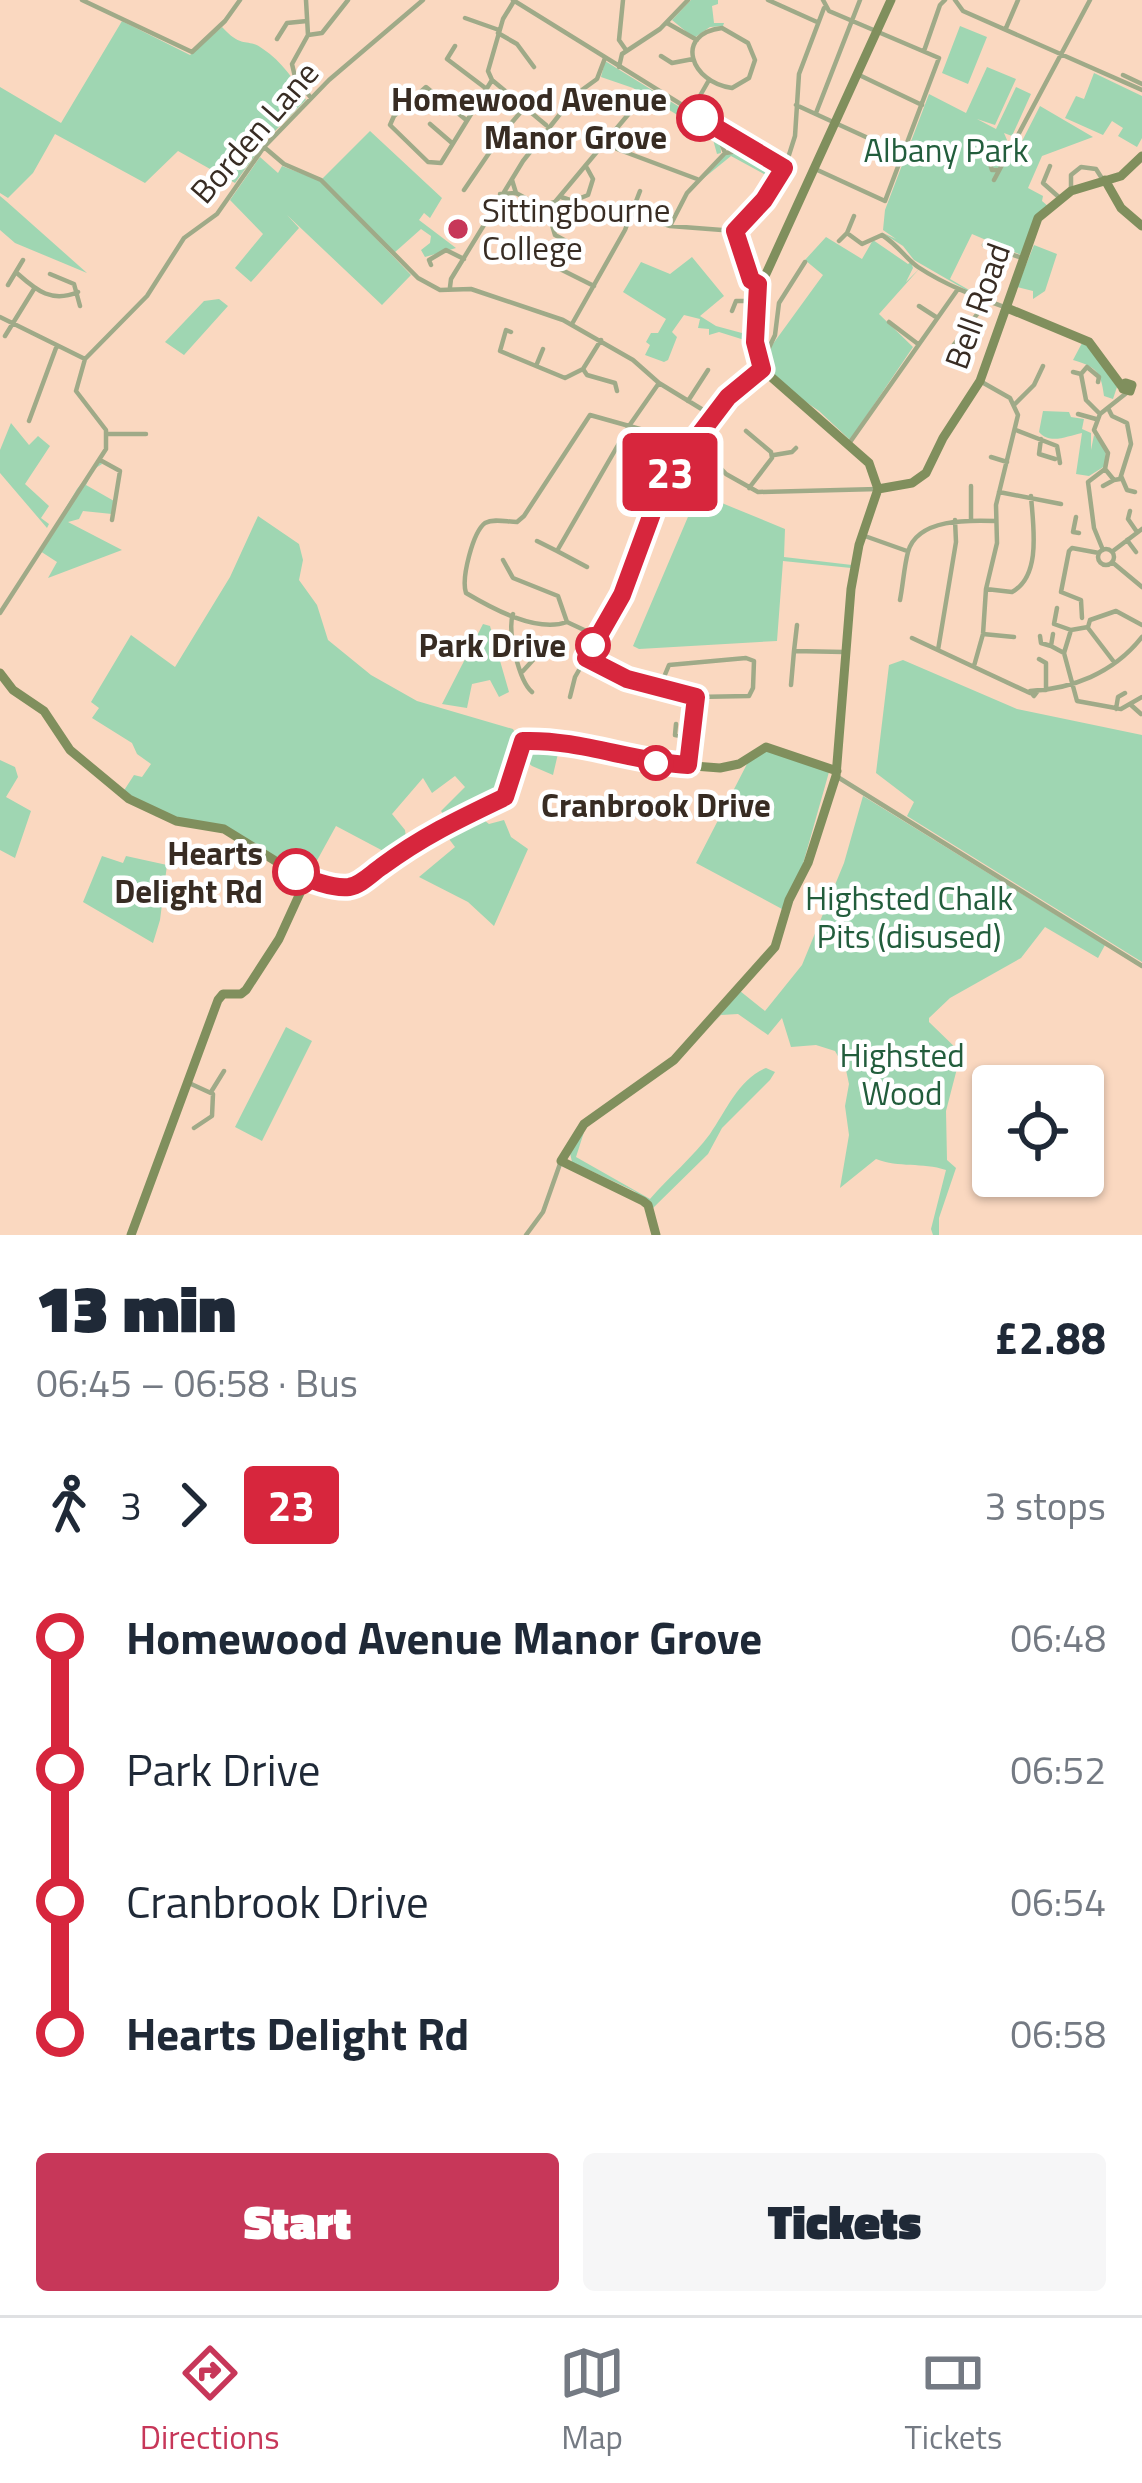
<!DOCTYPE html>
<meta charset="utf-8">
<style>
body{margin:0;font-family:"Titillium Web",sans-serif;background:#f6f6f7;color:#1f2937;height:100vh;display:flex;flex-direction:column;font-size:45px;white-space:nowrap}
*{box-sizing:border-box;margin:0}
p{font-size:39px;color:#747a83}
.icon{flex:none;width:66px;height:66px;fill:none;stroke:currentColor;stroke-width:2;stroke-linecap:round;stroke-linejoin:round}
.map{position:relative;height:1235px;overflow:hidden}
.panel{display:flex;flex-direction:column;background:#fff;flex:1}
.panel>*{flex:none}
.badge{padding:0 24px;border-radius:9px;font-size:42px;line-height:78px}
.tools{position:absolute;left:972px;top:1065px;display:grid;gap:24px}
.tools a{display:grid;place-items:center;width:132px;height:132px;border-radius:12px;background:#fff;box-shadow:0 3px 9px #0004;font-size:60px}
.map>.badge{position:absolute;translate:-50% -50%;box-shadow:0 0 0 6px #fff}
.legs{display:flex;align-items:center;gap:18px;height:132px;padding:0 36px;font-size:39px}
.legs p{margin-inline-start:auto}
.summary{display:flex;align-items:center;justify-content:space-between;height:204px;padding:0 36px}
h1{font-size:66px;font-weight:800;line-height:90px}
.cta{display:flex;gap:24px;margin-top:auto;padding:24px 36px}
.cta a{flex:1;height:138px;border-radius:12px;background:#c73759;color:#fff;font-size:48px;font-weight:800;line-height:138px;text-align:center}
.cta a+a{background:#f6f6f7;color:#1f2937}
ul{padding:0 36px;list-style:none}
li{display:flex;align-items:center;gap:42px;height:132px;font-size:45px}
li i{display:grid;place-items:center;width:18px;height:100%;margin:0 15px;background:currentColor}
li i::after{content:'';width:30px;height:30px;margin:-15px;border:9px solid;border-radius:50%;background:#fff}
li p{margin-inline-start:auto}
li:first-child i{background:linear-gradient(#0000 50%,currentColor 0)}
li:last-child i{background:linear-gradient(currentColor 50%,#0000 0)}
.menu{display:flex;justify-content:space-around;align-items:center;height:168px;border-top:3px solid #e0e1e3;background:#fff;font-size:33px;color:#747a83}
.menu a{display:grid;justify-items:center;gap:6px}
.menu .current{color:#c73759}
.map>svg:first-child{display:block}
.green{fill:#9fd6b2}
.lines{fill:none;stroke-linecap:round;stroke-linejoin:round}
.street{stroke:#9faa88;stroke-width:4.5}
.secondary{stroke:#808f5d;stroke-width:9}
.line-1-casing{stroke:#fff;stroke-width:27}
.line-1{stroke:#d7263d;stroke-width:18}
.stop-1-dot{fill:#fff;stroke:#d7263d;stroke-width:6}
.poi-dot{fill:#c73759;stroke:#fff;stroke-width:4.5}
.labels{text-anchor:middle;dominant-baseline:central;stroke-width:9;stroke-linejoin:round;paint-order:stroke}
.stop-label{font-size:33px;font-weight:bold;fill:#382c23;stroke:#fff;text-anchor:end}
.street-label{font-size:33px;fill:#382c23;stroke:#fff}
.park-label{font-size:33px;fill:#225d3c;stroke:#fff}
.poi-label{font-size:33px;fill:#382c23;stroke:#fff;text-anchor:start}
</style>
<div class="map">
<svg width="1142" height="1235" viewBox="0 0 1142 1235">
<rect width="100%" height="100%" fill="#fad8c0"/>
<path class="green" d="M691,0h27v4l-6,2 2,17h10l-1,3 -13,1 -16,11 -22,-18z
M122,21l68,34 32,-28c21,23 25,10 41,22 18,12 33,32 43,51l-39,39 -32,44 -57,-32 -33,32 -90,-49 -22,39 -25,25 -8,-5v-106l61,36z
M960,26l27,11 -19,47 -26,-11z
M605,61l115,71 1,21 -4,1 -5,-18 -79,-48 -32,-11z
M987,67l29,12 -21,46 -18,-6 19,10 20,-42 15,7 -19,42 -8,-3 6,14 7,4 23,-45 53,31 -51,19 -14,32 15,8 -1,5 7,6 -28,48 -49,-21 -22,45 19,11h-3l-52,-30 -11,-14 -22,-14 15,7 -13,-9 2,-20 44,-116 37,19z
M1094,73l48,23v42l-5,9 -19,-11 5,-8 -11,-7 -9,14 -38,-17 11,-22 8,3z
M370,131l72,67 -12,20 -6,-5 -5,7 37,28 -31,9 -4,-7 9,-7 1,-7 -10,-7 -27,24 -72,-74z
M740,145l38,23 -3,12 -44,-24 -32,26 25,-27z
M260,157l18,16 4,-7 39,15 90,94 -29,30 -95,-90 12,13 -48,54 -16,-14 28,-34 -33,-34z
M0,196l6,5 81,72 -72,-30 -15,-13z
M826,237l36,22 11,-19 35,24 3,-2 2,6 -7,14 14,-14 -41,46 34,33 -63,93 -31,-29 -36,-25 -21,-27 61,-84 -18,-15z
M1034,245l23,9 -12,37 -12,8v-8l-16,-4z
M692,257l32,39 -24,20 16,10 37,10 1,7 -35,-11 -10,3v-6l-11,-1 2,-9 -16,-4 -12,17 5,5 -9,23 -4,2 -19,-7 5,-10 -4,-3 5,-9h7l8,-14 -43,-27 18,-30 29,12z
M219,299l9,7 -44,49 -19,-13 39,-41z
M1082,343l5,2 30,42 -4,12 -9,-3c-3,-25 -8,-29 -31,-36z
M1043,411l26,1 2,5 13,2 -2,10 9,4v17l3,-15 12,14 -1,17 -16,10 -13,-2 6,-41c-15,3 -32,12 -43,-1z
M11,423l18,22 9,-9 12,10 -25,38 24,22 -8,12 8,6 -2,4 -47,-55v-23z
M100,460l2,4 -8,5 -8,16 28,16 -2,13 -29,-3 -4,8 -11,3 54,28 -74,28 9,-16 -17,-11 37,-62z
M696,498l21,3 68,28 -1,28 68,8 -1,3 -68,-7 -6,80 -138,8 -6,-3z
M258,516l41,28 4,16 -4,20 18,25 11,35 43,35 46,26 96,28 5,10 -13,56 -56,27 -8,-11 24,-24 -10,-11 -23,17 -9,-15 -31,36 13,16 1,8 -19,15 -51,-27 -27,49 -92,-51 -43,-6 -51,-26 11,-17 8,2 9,-13 -14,-10 -5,-11 -40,-25 7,-10 -8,-6 40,-67 44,32 55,-90z
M483,624l7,2 19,66 -10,5 -9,-17 -18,4 -5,24 -25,-4z
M903,660l114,49 125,26v227l-235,-146 7,-14 -38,-29 13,-108z
M524,742l36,3 -7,30 -21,-9 -13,-11z
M764,750l65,22 -26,92 -21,45 -86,-46 52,-101z
M0,760l15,7 3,10 -12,20 25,14 -16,47 -15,-8z
M863,796l242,149 -7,13 -53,-31 -24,31 -71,40 -21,20v4l32,31 -15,58 1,49 9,8 -17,50v17h-6l-2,-6 15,-59c-24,-8 -47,-2 -70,-11l-36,29 9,-53 -4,-29 4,-22 -3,-14 -11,-19 -19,-6 -25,2 -9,-29 -14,17 -30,-21 -17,1 -7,8 26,-32 25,20 37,-46 42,-102z
M474,812l15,12 15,-4 7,17 17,12 -34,77 -26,-24 -49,-25 36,-30 -12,-16z
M102,856l21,7 3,-7 41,9 -7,55 -7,23 -70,-41z
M286,1027l26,14 -50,100 -27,-14z
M766,1068l9,4 -5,8 -48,48 -14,26 -55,54 -19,-17 -62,-29 -2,-9 14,-21 -8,25 74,42c19,-22 43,-42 60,-65 16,-23 29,-55 56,-66z"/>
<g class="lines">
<path class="street" d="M82,0l110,52 33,-31 15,-21
M306,0l2,35 -16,29 3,13 16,21
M513,0l271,168
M623,0l-4,40 7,10
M768,0l49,22
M955,0l8,11 179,79
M514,1l-11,18 -15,52 4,9 54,45
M465,18l34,12
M667,23l30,17
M722,28l26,15 7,17 -6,18 -17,10c-41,-5 -59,-54 -10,-60z
M1006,28l12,-28
M498,33l19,11 17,23
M308,35l14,-2 26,-33
M277,39l10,-16 20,-2
M455,46l-8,13 37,28
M924,51l16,-46 5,-5
M661,56l11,7 21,-4
M619,67l3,-13 38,-25 28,-29
M857,74l65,31
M1123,75l19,9
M638,94l-1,10 11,-3
M697,101l12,-21
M796,105l107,49
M684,108l12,-6v14
M816,113l44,-113
M465,119l-39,-32 -32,29 -4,9 38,37 13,1 51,-83
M430,124l22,19
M726,134l-5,9 4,10 7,-1 7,-10
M611,135l26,-31
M264,147l20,17 37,16 97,98 22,12 31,-1 92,31 70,40 26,23 54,33
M988,158l4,12h7
M1050,166l-7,17 18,16
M813,168l72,33 54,-143 -110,-47 -6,-11
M994,180l96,-180
M464,190l38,-56 23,-27
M1071,191v-16l10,-8 15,2 7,11
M516,193l24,13 15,-4 56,-67 6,14 80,30
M500,194l16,-1 -4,-13
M561,197l12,4 15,-6 5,-16 -6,-11
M547,208l8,27 11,6
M631,213l39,13 65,5
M854,216l-7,17 15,11 20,-9c17,11 24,24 36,32 27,18 59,30 89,41
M670,226l17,-33 38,-40
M839,241l8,-8
M984,245l41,14
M514,246l80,40
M431,265l-2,-5 17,-10 18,9
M18,274c19,17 34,29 60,18
M50,274l24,10 6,22
M758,284l-7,-4 -16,-49 42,-49 11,-24 7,-22 4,-62 25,-66
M8,285l15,-25
M450,287l1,-8 72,-118 52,-66 22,-16 8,-21
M919,306l17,11
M732,311l4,-10h19
M0,317l85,42
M889,322l29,22
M572,324l53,-94 15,-39
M511,332l-5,-2 -6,21 65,27 18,-9 18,-29
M5,336l29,-47
M952,347l36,-47
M756,353l11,-1 8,-17 4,-32 26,-41
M85,359l62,-63 37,-58 33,-24 47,-67 65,-67 94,-80
M536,366l7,-17
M583,369l4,6 28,8 2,8
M1073,372l8,2 5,26 14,14
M1081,374l6,-7 12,10 -1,5
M688,401l20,-31
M1015,404l19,-19 9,-19
M1078,414l18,5
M29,421l27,-73
M1016,430l41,16 3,17
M746,431l25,21 1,6 -23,30
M108,434h38
M1041,439l-2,15 16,5
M694,440l32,34 32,18 120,-3
M848,445l110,-156
M774,455l18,-3 4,-4
M991,457l16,5
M100,460l20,11 -8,49
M1105,469l9,11 6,-1 11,-35 -4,-21 -15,-7 -4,-8
M1121,476l6,14 8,2
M1103,486l11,-6
M999,492l62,12
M1130,511l-2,8 9,13
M1076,517l-3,15 6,1
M971,520v-34
M862,535l45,16
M1127,540l9,12
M537,541l20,10 72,-125 30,-43
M1098 557a8 8 0 1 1 16 0a8 8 0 1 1-16 0Z
M1103,550l-9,-22 -6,-46 17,-13 3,-16 -14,-23 6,-16 29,-23
M557,551l30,16
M1113,551l29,-22
M503,560l10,18 45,18 9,26 30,14
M1112,562l30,25
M986,589l26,3c30,-16 21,-67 19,-96
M900,600c3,-15 4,-33 8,-48 9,-34 62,-32 88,-31
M1057,608l-3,16 17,6 17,-3
M0,613l106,-164v-19l-30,-39 9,-32
M513,614c-6,17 6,67 19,78
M1082,618l-1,-18 -20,-8 8,-41 3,-3 27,5
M567,622c-30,11 -74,-13 -101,-29 -5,-15 7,-61 19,-70 9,-5 22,-1 32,-1l7,-6 66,-101 57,16 34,26
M797,625l-3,26 50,1
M1088,627l2,-7 26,-9 26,14
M1088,628l26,34
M1071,630l-7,23 13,48 44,8 21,-12
M983,634l31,3
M1053,634l-2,12 13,7
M1040,636l1,7 10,3
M912,638l118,55
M938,650l18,-108 -1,-22
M517,653l16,7 -10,11
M587,658l53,25 56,14 -8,68
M1039,659l7,4v27
M974,666l9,-32 3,-45 11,-46 -1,-38 22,-90 -8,-17 -30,-17
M791,685l3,-34
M659,689l10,-24 77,-7 8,3 -1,27 -4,8 -53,1
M1037,692l-3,4 -4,-5c41,-2 83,-17 112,-54
M570,697l5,-20 47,-82 42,-114 64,-84 34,-28
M1131,705l10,9
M1116,709l2,-12 7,-4
M676,724l-1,11 17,3
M836,776l306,190
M189,1083l24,11 -1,22 -18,12
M211,1092l13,-21
M526,1235l17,-23 18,-51"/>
<path class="secondary" d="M1105,180l16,28 21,18
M1007,308l82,34 34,46
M1125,383l-2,6 7,2 2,-6 -6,-2
M878,489l-9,-26 -107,-94 -6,-16 -1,-55 136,-298
M878,489l34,-6 14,-10 17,-35 37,-57 58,-163 33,-27 50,-15 21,-20
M0,673l13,17 31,21 26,39 59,49 47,22 48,8 82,51
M306,880l39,7 11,-2 61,-45 50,-28 38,-15 18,-56 57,3 75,19 65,5 19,-4 27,-17 71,24
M131,1235l87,-235 5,-6h18l5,-4 33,-51 27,-59
M656,1235l-8,-30 -5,-4 -82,-40 23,-37 90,-64 101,-113 14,-47 19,-37 28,-87 15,-187 8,-44 19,-56"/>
</g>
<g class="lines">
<g class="line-1-casing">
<path id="line-1" d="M296,872c9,7 38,17 53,15 12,-2 22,-13 32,-20 42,-31 78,-48 124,-70l18,-56c57,-2 109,21 165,24l8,-68 -69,-18 -41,-21 36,-63 42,-114 64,-84 34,-28 -7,-27 3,-58 -7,-4 -16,-49 29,-31 20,-32 -84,-50"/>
</g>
<use href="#line-1" class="line-1"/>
</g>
<g class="stop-1-dot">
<circle cx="700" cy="118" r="21"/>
<circle cx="593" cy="645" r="15"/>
<circle cx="656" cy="763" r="15"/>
<circle cx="296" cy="872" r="21"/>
</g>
<circle class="poi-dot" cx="458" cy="229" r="12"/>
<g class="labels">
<g class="stop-label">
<text x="667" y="99">Homewood Avenue<tspan x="667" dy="38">Manor Grove</tspan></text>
<text x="566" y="645">Park Drive</text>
<text x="656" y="805" text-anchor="middle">Cranbrook Drive</text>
<text x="263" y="853">Hearts<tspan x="263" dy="38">Delight Rd</tspan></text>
</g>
<g class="street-label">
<text transform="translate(254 132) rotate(-49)">Borden Lane</text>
<text transform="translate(977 306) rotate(-70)">Bell Road</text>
</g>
<g class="park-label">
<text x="946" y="150">Albany Park</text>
<text x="909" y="898">Highsted Chalk<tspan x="909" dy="38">Pits (disused)</tspan></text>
<text x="902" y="1055">Highsted<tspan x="902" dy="38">Wood</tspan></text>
</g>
<g class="poi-label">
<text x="482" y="210">Sittingbourne<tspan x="482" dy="38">College</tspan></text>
</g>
</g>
</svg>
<div class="tools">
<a><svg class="icon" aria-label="locate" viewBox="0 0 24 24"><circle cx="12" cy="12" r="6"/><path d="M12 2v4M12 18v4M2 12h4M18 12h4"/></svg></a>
</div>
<b class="badge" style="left:670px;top:472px;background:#d7263d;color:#fff">23</b>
</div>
<section class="panel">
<div class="summary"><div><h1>13 min</h1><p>06:45 – 06:58 · Bus</p></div><b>£2.88</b></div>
<div class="legs"><svg class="icon" aria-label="walk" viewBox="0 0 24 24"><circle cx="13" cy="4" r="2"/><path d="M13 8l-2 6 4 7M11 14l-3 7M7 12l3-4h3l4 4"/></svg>3<svg class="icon" aria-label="forward" viewBox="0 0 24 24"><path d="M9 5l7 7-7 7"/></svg><b class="badge" style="background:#d7263d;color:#fff">23</b><p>3 stops</p></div>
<ul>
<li><i style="color:#d7263d"></i><b>Homewood Avenue Manor Grove</b><p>06:48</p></li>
<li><i style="color:#d7263d"></i><span>Park Drive</span><p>06:52</p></li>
<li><i style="color:#d7263d"></i><span>Cranbrook Drive</span><p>06:54</p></li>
<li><i style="color:#d7263d"></i><b>Hearts Delight Rd</b><p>06:58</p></li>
</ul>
<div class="cta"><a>Start</a><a>Tickets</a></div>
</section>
<nav class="menu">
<a class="current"><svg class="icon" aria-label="directions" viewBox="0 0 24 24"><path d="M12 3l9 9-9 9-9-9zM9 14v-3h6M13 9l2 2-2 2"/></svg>Directions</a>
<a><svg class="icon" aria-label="map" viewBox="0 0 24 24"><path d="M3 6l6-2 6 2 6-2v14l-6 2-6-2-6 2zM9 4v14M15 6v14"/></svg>Map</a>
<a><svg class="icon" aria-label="tickets" viewBox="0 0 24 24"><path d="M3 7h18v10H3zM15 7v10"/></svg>Tickets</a>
</nav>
